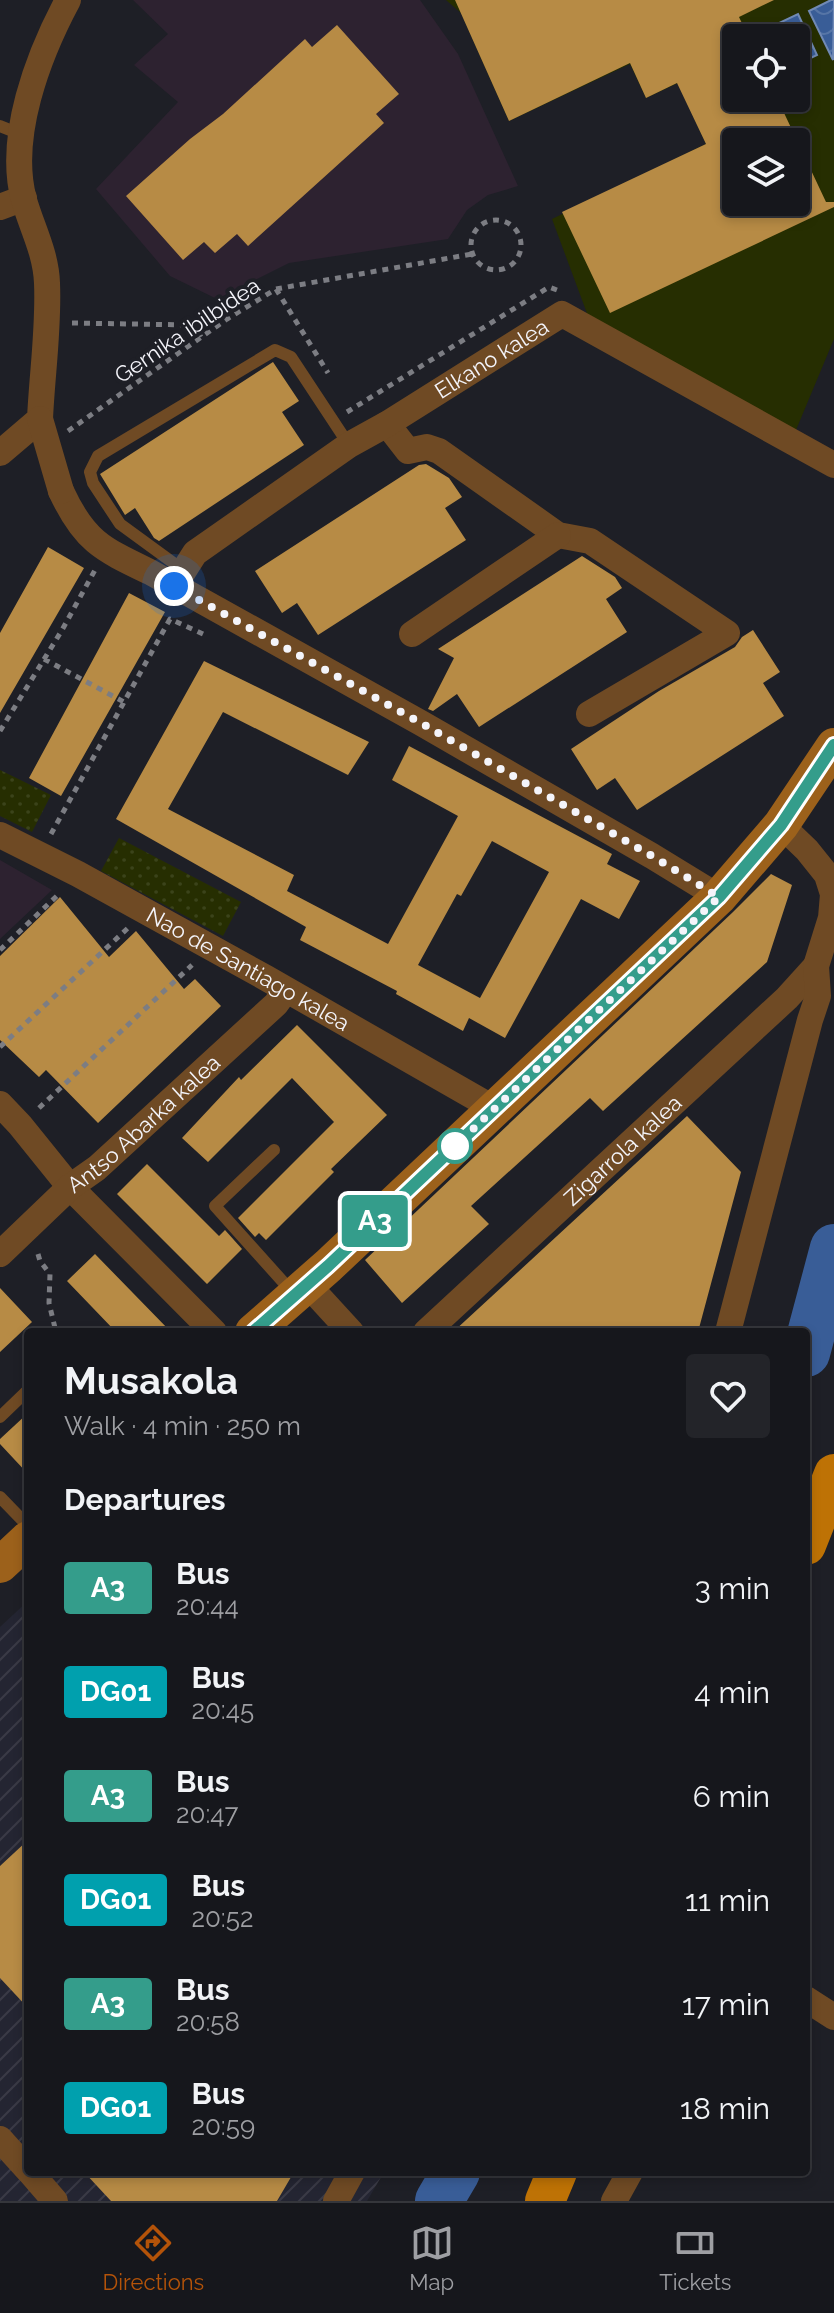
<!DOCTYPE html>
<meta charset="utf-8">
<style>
body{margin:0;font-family:Raleway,sans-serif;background:#232429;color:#f1f3f6;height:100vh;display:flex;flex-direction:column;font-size:30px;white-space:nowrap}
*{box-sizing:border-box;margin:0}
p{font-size:26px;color:#9e9fa3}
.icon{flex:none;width:44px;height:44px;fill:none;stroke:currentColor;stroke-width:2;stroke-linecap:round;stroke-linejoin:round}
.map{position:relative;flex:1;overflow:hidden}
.drawer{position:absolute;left:24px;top:1328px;width:786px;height:848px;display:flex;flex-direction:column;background:#16171c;border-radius:8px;box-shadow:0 4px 12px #0003,0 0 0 2px #35363b}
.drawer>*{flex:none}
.badge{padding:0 16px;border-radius:6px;font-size:28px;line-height:52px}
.buttons{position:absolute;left:722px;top:24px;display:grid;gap:16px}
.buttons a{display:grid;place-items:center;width:88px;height:88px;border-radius:8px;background:#16171c;box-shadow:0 4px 12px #0003,0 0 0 2px #35363b;font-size:40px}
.you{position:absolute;width:40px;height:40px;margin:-20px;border:6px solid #fff;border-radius:50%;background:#1a73e8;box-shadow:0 0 0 12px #1a73e833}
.map>.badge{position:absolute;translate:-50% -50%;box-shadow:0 0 0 4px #fff}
h2{padding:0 40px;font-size:30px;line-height:72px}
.round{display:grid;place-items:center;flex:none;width:84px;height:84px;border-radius:8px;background:#232429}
.summary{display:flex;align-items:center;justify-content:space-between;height:136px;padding:0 40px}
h1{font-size:38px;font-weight:700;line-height:60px}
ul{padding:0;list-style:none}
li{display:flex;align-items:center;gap:24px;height:104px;padding:0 40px}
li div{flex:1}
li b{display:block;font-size:30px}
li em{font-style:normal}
li .badge{min-width:88px;font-weight:700;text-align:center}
.dock{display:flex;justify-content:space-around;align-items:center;height:112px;border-top:2px solid #35363b;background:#16171c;font-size:22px;color:#9e9fa3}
.dock a{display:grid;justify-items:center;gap:4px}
.dock .on{color:#b45309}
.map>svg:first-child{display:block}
.industrial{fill:url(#industrial-furrows)}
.education{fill:#2d2230}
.green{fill:url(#green-dots)}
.pitch{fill:#262e01;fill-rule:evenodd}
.water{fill:url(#water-waves);stroke:#718ab5;stroke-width:2}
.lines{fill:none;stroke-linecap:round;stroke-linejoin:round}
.river{stroke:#395d97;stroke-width:48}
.building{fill:#b78b45;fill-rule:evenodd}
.path{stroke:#7c7d83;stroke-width:5;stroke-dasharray:6 6;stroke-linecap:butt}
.lane{stroke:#6f4a24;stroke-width:12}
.street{stroke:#6f4a24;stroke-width:26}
.secondary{stroke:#9c611b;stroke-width:36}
.primary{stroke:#be7205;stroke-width:40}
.street-bridge{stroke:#6f4a24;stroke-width:26}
.line-casing{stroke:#fff;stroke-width:18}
.line{stroke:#349d8b;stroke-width:12}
.walk{stroke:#f4f4fa;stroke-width:8;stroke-dasharray:0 14.4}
.stop-dot{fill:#fff;stroke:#349d8b;stroke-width:4}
.labels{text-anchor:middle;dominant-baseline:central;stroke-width:8;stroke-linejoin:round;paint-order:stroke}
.street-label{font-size:22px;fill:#f4f4fa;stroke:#1e1f26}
</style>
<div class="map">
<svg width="834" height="2201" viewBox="0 0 834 2201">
<defs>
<pattern id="industrial-furrows" width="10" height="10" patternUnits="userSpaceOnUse" patternTransform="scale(2)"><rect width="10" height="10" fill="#242532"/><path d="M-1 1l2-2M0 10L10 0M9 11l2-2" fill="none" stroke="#3a3a46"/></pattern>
<pattern id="green-dots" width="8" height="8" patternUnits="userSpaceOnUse" patternTransform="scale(2)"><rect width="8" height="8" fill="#262e01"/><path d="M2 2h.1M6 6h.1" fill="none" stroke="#3b431a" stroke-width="1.8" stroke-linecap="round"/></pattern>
<pattern id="water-waves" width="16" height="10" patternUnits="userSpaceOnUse" patternTransform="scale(2)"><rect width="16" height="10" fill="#395d97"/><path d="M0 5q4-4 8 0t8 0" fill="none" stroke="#5675a6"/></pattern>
</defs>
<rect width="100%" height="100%" fill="#1e1f26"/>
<path class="industrial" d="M28,1601v571h356l-17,29h-367v-574z"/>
<path class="education" d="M133,0h287l38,54 60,132 -30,9 -21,15 -19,29 -159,24 -72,36 -47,-23 -74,-87 82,-87 -44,-37 34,-31z
M0,860l52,30 -52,49z"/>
<path class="green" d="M0,770l51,25 -19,37 -32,-16z
M119,838l122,64 -18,34 -122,-65z"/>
<path class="pitch" d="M446,0h388v339l-38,91 -208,-114 -36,-97 154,-75 -28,-61 -32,15 -16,-34 -121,57 -48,-108zM736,38h60v60h-60zM736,142h60v60h-60z"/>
<path class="water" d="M831,0h3l-1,60 -24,-49z
M798,14l19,41 -21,10v-27h-38l-2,-4z"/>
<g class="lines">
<path class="river" d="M806,1353l28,-105
M439,2201l17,-29"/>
</g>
<path class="building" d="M455,0h319l-35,17 10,21h-13v60h41l49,104h8v5l-224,106 -48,-101 144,-68 -29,-61 -31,15 -16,-35 -121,58zM736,142h60v60h-60z
M337,25l62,69 -23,20 8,9 -136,123 -11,-12 -22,19 -11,-11 -21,18 -57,-64 64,-57 33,-25 82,-75 7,8z
M273,362l26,39 -17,11 22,33 -145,96 -5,-3 -19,-30 -10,7 -25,-41z
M426,464l23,14 13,19 -17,11 21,32 -148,95 -21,-32 -15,10 -27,-42 164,-106z
M48,547l36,21 -84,145v-80z
M582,556l33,21 7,11 -16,11 21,33 -148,95 -22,-33 -24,17 -5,-2 26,-51 -16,-9z
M129,593l36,19 -104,184 -32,-18z
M753,630l27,42 -17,11 21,33 -147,94 -22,-32 -18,12 -26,-41 88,-58 76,-44 7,-10z
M204,661l165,81 -21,33 -125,-63 -55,97 126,66 -7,16 101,53 70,-128 -66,-36 17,-34 203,108 -5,10 33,17 -21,38 -38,-20 -76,139 -36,-20 -6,13 -67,-37 1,-3 -97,-51 6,-13 -190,-108zM492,841l57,31 -69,126 -62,-33 39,-71 4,2z
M771,874l21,11 -25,77 -164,149 -13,-13 -119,108 18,18 -87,79 -37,-43 368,-348z
M60,897l49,60 27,-26 48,58 11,-10 26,27 -123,117 -52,-53 -7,7 -39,-37v-84z
M297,1025l90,90 -56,54 3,3 -68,68 -7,-7 -4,4 -17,-19 96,-96 -42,-44 -84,84 -26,-24 57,-61 2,3z
M687,1116l54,56 -43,160h-245z
M147,1164l72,72 6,-6 17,19 -35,35 -90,-90z
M95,1254l76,78h-55l-24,-25 -25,-26z
M0,1288l32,34 -32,30z
M28,1413v61l-28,-30v-5z
M28,1840v168l-28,-30v-112z
M84,2172h210l-17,29h-166z"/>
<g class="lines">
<path class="path" d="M471 245a25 25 0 1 1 50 0a25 25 0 1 1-50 0Z
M276,289l52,84
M72,323l121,2 8,12
M347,412l202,-125 8,3
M68,431l159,-112 49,-30 196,-35
M44,659l80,43
M0,731l62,-101 33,-60
M51,834l119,-215 33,15
M0,950l60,-57
M0,1047l128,-119
M39,1108l153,-143
M38,1254l2,7 10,13 -1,29 7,29"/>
<path class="lane" d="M0,126l20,8
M183,570l-63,-46 -27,-41 -3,-11 8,-16 177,-106 16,7 58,88
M274,1150l-59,56 78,87
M0,1417l28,-27
M0,1497l28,29"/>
<g class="street">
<path d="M0,207l24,-9"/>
<path d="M387,424l21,27 19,-4 12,4 119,84 32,6 137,92 -138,81"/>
<path d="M0,453l40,-34c2,-45 9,-91 7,-136 -1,-30 -15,-55 -23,-83 -17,-63 14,-144 44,-200"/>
<path d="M61,491c23,50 41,58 89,81l271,151 231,133 67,41"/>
<path id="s1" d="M174,586l21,-33 154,-108 38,-21 175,-110 272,151"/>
<path d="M412,634l146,-99"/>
<path id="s2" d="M0,835l78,39 188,104 229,131"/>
<path d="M0,1104l20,21 50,62 144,145"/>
<path id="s3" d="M0,1254l70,-67 27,-19 179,-164 10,-14"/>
<path d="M307,1284l44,48"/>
<path id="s4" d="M426,1332l361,-334 29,-32"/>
<path d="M728,1332l82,-312 8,-24 -2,-30 15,-48 2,-24 -6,-19 -20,-25 -26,-25"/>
<path d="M806,1999l28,18"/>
<path d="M0,2139l28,31"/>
<path d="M30,2172l25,29"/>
<path d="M336,2201l16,-29"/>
<path d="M614,2201l16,-29"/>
</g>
<path class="secondary" d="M253,1332l75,-66 391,-369 62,-72 53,-79
M0,1565l28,-26"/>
<path class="primary" d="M806,1545l28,-71
M545,2201l12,-29"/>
<path class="street-bridge" d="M40,419l21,72"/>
</g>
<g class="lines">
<g class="line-casing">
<path id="line" d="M253,1332l75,-66 391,-369 62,-72 53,-80"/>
</g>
<use href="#line" class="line"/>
<path class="walk" d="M174,586l247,137 231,133 67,41 -264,249"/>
</g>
<circle class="stop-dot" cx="455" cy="1146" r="16"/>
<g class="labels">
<g class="street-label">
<text transform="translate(187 330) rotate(-34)">Gernika ibilbidea</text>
<text stroke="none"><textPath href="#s1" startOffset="394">Elkano kalea</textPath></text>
<text stroke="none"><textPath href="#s2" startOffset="282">Nao de Santiago kalea</textPath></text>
<text stroke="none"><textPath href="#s3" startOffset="194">Antso Abarka kalea</textPath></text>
<text stroke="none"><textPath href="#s4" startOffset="268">Zigarrola kalea</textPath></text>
</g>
</g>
</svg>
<div class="buttons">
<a><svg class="icon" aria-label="locate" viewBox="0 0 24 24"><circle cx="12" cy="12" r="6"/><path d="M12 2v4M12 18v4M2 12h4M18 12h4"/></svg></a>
<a><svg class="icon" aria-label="layers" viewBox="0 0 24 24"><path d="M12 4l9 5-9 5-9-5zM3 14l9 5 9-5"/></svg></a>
</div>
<div class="you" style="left:174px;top:586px"></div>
<b class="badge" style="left:375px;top:1221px;background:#349d8b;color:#fff">A3</b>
<section class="drawer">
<div class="summary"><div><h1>Musakola</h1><p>Walk · 4 min · 250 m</p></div><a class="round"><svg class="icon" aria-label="heart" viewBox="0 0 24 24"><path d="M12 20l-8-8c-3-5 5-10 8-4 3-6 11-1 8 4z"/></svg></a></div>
<h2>Departures</h2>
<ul>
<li><span class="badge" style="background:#349d8b;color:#fff">A3</span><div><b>Bus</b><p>20:44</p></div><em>3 min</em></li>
<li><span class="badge" style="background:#00a0ae;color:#fff">DG01</span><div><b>Bus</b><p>20:45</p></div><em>4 min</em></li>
<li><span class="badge" style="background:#349d8b;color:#fff">A3</span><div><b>Bus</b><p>20:47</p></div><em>6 min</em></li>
<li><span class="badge" style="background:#00a0ae;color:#fff">DG01</span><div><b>Bus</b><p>20:52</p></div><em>11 min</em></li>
<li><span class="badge" style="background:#349d8b;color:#fff">A3</span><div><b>Bus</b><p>20:58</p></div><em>17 min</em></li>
<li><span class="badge" style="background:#00a0ae;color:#fff">DG01</span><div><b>Bus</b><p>20:59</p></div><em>18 min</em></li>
</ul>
</section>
</div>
<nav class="dock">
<a class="on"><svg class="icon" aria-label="directions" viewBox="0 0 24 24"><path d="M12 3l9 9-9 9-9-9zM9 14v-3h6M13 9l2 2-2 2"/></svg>Directions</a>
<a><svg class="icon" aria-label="map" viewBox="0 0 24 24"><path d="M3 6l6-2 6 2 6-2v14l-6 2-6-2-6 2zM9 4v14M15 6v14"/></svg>Map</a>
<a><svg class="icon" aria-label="tickets" viewBox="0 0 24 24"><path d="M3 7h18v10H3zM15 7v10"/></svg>Tickets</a>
</nav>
